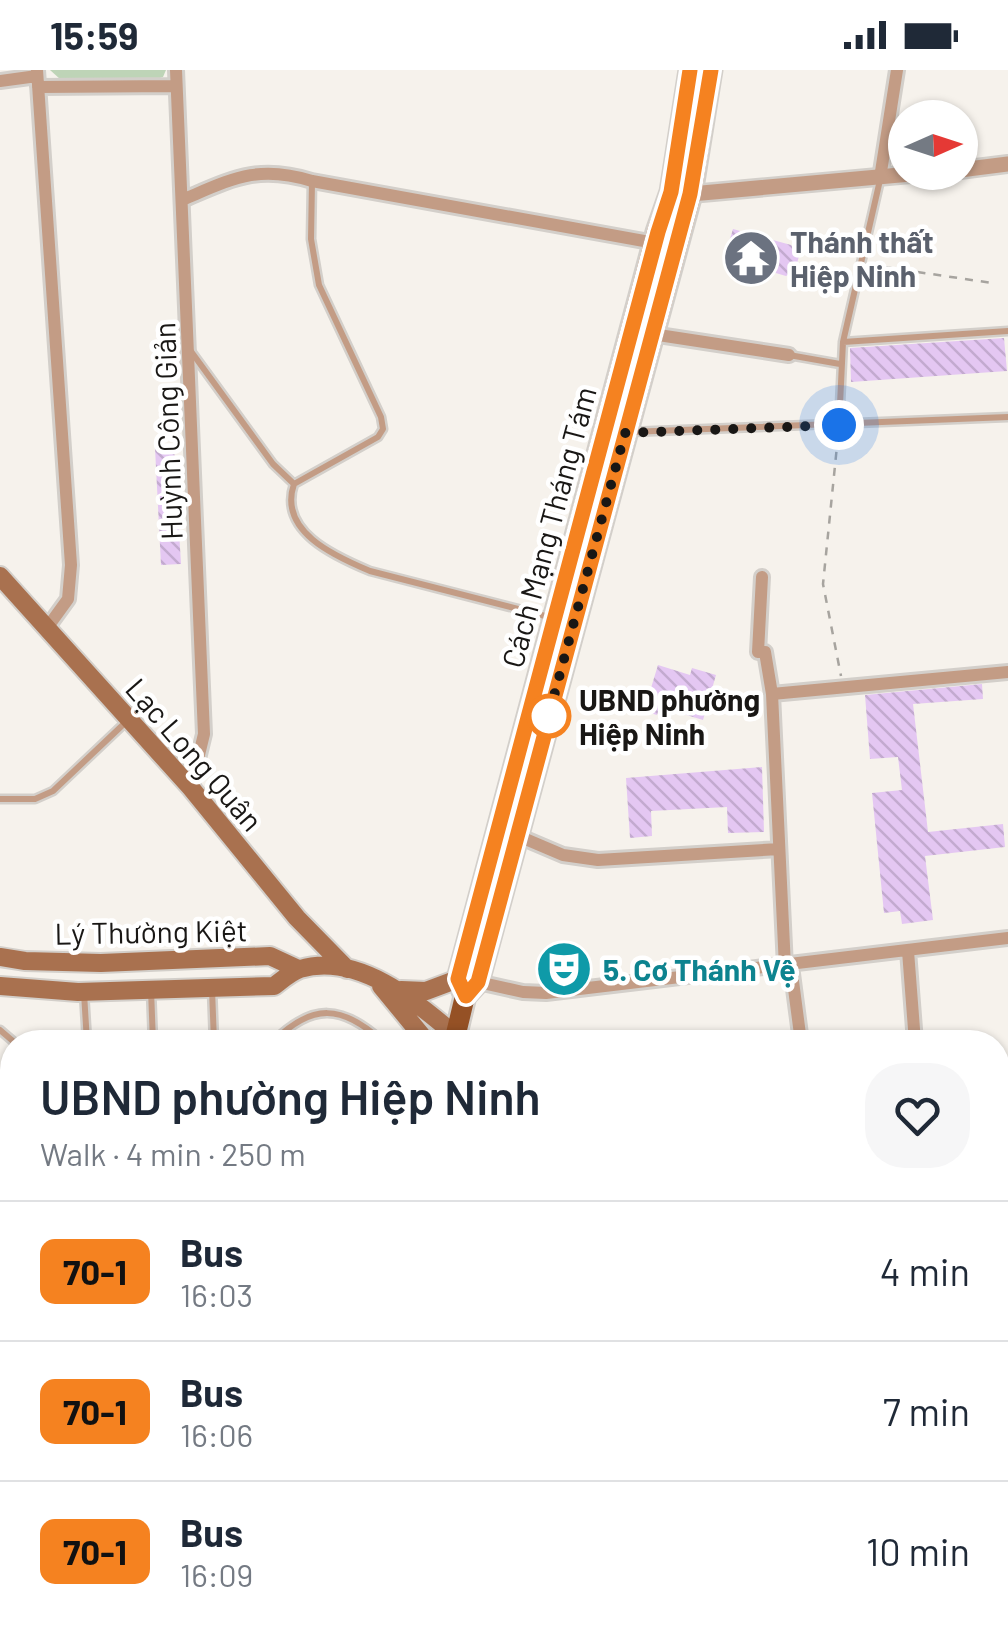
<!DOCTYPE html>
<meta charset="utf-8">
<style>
body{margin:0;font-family:Barlow,sans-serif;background:#f6f6f7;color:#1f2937;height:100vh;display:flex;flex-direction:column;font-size:38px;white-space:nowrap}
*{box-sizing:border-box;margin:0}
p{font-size:32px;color:#747a83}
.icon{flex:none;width:55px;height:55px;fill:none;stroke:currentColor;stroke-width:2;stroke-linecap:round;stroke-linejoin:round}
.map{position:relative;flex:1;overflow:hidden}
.side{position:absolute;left:0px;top:960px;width:1010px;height:612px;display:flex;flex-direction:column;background:#fff;border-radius:40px 40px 0 0;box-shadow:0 2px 8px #0004}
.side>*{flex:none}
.badge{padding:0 20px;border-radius:15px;font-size:35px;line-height:65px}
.needle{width:65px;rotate:87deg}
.fabs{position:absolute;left:888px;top:30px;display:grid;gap:20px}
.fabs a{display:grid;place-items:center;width:90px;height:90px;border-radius:50%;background:#fff;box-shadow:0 2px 8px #0004;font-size:50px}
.you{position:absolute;width:50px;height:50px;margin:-25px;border:8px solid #fff;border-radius:50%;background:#1a73e8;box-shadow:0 0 0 15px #1a73e833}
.map>.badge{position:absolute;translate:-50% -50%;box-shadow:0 0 0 5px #fff}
.round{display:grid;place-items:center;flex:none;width:105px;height:105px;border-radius:40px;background:#f6f6f7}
.summary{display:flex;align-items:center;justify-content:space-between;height:170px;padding:0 40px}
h1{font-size:48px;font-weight:600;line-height:75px}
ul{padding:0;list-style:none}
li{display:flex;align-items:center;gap:30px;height:140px;padding:0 40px;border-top:2px solid #e0e1e3}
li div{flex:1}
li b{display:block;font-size:38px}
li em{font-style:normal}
li .badge{min-width:110px;font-weight:700;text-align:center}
.status{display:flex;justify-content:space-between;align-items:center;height:70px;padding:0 50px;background:#fff;direction:ltr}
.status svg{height:28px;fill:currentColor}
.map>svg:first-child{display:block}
.pitch{fill:#bed4b7}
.building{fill:url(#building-back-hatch)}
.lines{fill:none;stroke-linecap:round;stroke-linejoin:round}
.service-casing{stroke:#d3cfca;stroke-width:11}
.minor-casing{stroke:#d3cfca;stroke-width:18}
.tertiary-casing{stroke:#d3cfca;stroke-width:20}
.secondary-casing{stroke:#d3cfca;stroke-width:22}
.primary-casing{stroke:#d3cfca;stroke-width:25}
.path{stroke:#a7a49f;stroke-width:2.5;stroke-dasharray:8 8;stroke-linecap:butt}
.service{stroke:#c39c85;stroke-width:6}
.minor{stroke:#c39c85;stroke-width:12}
.tertiary{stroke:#c39c85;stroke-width:15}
.secondary{stroke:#a9714f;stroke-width:18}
.primary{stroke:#955125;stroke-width:20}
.line-casing{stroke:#fff;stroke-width:22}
.line{stroke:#f58220;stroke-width:15}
.walk{stroke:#191715;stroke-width:10;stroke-dasharray:0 18}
.stop-dot{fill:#fff;stroke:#f58220;stroke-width:5}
.labels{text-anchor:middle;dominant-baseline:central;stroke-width:9;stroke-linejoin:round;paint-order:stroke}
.worship-label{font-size:30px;font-weight:bold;fill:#5b616d;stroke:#fff;text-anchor:start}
.street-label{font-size:30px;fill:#191715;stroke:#fff}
.stop-label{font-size:30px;font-weight:bold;fill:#191715;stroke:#fff;text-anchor:start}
.culture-label{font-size:30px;font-weight:bold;fill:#0d838f;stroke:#fff;text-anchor:start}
</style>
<div class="status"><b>15:59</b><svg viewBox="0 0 49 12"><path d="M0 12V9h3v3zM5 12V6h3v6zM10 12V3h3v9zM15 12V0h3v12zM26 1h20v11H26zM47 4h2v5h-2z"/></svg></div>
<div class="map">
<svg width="1008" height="1572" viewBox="0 0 1008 1572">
<defs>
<pattern id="building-back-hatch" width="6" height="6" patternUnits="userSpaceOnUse" patternTransform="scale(2.5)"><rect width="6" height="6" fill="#e4c7f2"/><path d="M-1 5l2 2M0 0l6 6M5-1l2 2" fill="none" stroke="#c3aacf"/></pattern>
</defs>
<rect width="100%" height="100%" fill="#f6f2ec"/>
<path class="pitch" d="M50,0h116l-3,7 -10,3 -93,-1z"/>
<path class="building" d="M733,159l58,16 8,11 -4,15 -9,5 -62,-18z
M1004,268l3,33 -156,11 -1,-34z
M174,377l7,117 -20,1 -6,-117z
M658,595l32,10 2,-7 24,7 -13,45 -36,-11 -1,3 -7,-3 -2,6 -13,-4z
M982,614l1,15 -70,5 15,128 75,-8 2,23 -80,9 8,64 -31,4 -2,-13 -16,2 -12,-120 30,-3 -4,-33 -28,2 -5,-64z
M762,697l2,65 -36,1 -1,-26 -76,4 1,25 -22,2 -4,-60z"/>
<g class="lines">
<g class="service-casing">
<path id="service" d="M843,272l165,-11
M190,280l83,114 21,20 84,-47 5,-8 -2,-12 -62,-132 -8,-46 1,-57
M789,285l51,9
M839,355l4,-83 37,-162
M630,362l378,-15
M294,414c-16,47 40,72 76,87l183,47
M0,729h35l18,-8 75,-71
M212,919l2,53
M151,920l2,52
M84,923l3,49
M0,960l14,12
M273,972c39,-39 69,-38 110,0
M0,1216l12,-2
M998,1507l10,-2
M120,1560v12
M242,1560v12
M459,1560l1,12
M996,1560l12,7"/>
</g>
<g class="minor-casing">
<path id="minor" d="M37,0l34,495 -3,34 -21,29
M176,0l28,664 -13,54
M0,11l37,-5
M38,17l138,-1
M880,108l17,-108
M182,130c50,-21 75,-36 130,-19l343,62
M652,264l137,21
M762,507l-4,75h7l7,42 13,273
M772,624l236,-22
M516,765l47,20 35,5 181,-11
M908,881l7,91
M791,896l10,76
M478,912l45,10 23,1 462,-55
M998,1040l10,-2
M998,1061l10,-2
M998,1359l10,-2
M855,1560l1,12"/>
</g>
<g class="tertiary-casing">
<path id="tertiary" d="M960,100l48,-6
M691,124l242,-22"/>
</g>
<g class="secondary-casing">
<path id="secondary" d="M0,506l191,212 106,130 50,51
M0,887l25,4 76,2 169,-7 28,13
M0,916l78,6 196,-6c8,-6 17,-14 26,-17 57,-17 116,32 155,66
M381,916l46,56
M401,920l25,1 32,-12"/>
</g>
<g class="primary-casing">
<path id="primary" d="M465,926l-7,-17 199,-747 14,-40 19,-122
M454,972l11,-46 13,-14 213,-788 20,-124
M493,1560l2,12
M513,1560l2,12"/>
</g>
<path class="path" d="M870,195l122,18
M838,366l-15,148 18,92"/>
<use href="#service" class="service"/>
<use href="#minor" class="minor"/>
<use href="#tertiary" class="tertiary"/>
<use href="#secondary" class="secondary"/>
<use href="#primary" class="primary"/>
</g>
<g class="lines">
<g class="line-casing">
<path id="line" d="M690,0l-19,122 -13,40 -200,747 8,17 12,-14 212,-788 21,-124"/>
</g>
<use href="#line" class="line"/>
<path class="walk" d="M549,646l-2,6 78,-289 214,-8"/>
</g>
<defs>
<g id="temple-disc" transform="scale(2.875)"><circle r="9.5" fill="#6b7280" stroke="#fff"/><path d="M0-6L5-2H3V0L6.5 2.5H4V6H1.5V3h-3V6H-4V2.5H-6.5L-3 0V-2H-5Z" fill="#fff"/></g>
<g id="theatre-disc" transform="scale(2.875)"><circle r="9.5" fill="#0f9aa8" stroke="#fff"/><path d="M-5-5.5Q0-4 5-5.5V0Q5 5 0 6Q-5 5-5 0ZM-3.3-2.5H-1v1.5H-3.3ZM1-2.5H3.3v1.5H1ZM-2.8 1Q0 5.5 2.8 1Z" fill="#fff"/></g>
</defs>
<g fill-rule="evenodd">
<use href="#temple-disc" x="751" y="188"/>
<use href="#theatre-disc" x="564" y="899"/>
</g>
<circle class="stop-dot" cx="549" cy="646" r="20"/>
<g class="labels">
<g class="worship-label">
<text x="790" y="171">Thánh thất<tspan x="790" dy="34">Hiệp Ninh</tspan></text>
</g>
<g class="street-label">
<text transform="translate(167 361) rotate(-92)">Huỳnh Công Giản</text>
<text transform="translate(548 457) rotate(-75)">Cách Mạng Tháng Tám</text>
<text transform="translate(195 684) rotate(49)">Lạc Long Quân</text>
<text transform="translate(151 861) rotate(-1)">Lý Thường Kiệt</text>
</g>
<g class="stop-label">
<text x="579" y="629">UBND phường<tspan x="579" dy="34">Hiệp Ninh</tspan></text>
</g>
<g class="culture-label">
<text x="603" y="899">5. Cơ Thánh Vệ</text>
</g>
</g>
</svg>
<div class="fabs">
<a><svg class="needle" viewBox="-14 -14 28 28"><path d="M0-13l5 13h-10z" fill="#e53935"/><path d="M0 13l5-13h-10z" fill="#747a83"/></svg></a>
</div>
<div class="you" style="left:839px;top:355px"></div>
<section class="side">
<div class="summary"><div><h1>UBND phường Hiệp Ninh</h1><p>Walk · 4 min · 250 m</p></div><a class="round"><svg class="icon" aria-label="heart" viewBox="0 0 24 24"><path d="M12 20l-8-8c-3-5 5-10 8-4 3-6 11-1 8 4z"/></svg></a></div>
<ul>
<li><span class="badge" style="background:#f58220;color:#111">70-1</span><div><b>Bus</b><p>16:03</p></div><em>4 min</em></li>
<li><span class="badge" style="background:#f58220;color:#111">70-1</span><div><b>Bus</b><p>16:06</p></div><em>7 min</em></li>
<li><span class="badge" style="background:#f58220;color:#111">70-1</span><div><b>Bus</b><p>16:09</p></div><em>10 min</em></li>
</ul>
</section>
</div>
